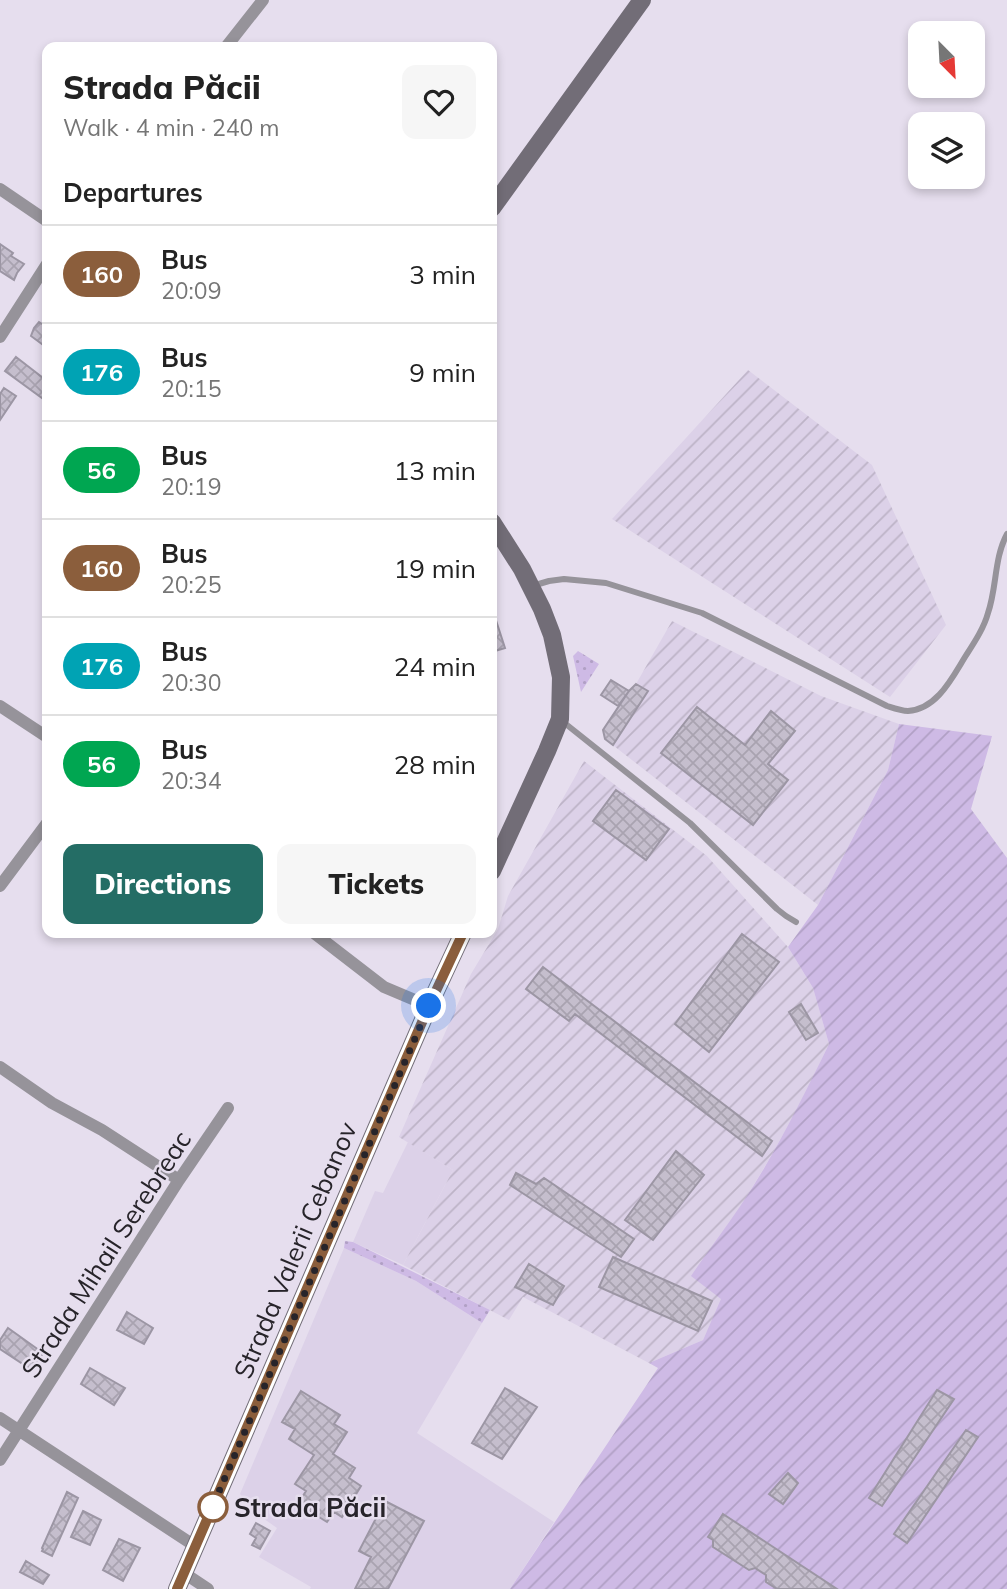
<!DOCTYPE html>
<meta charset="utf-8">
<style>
body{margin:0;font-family:Mulish,sans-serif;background:#f6f6f6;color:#222;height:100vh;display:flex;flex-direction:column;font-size:26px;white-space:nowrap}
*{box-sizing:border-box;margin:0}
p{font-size:23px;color:#767676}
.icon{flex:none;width:38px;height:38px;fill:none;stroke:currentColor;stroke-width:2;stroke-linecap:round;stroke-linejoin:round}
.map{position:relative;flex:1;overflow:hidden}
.side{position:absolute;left:42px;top:42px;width:455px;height:896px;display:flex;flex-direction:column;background:#fff;border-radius:14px;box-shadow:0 4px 10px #0003}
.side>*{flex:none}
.badge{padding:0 14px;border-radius:23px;font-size:24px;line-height:46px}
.needle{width:46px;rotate:156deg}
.tools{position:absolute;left:908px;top:21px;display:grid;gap:14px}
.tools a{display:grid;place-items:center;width:77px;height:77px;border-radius:14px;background:#fff;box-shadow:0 4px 10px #0003;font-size:35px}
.you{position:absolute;width:35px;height:35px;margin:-18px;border:5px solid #fff;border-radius:50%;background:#1a73e8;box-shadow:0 0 0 10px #1a73e833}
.map>.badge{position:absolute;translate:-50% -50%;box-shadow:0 0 0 4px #fff}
h2{padding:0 21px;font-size:26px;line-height:63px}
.round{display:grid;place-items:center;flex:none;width:74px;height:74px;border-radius:14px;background:#f6f6f6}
.overview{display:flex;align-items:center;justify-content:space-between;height:119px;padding:0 21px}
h1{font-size:33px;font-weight:800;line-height:52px}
.button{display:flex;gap:14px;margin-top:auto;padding:14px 21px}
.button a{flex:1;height:80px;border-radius:14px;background:#246d65;color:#fff;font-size:28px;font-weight:800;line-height:80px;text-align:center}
.button a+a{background:#f6f6f6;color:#222}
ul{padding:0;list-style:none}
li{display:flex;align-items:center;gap:21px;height:98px;padding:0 21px;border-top:2px solid #e0e0e0}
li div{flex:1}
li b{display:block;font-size:26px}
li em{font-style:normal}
li .badge{min-width:77px;font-weight:700;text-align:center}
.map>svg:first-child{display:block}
.built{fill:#dcd1e8}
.industrial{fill:url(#industrial-furrows)}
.grass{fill:url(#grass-dots)}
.garden{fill:url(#garden-furrows)}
.building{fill:url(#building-cross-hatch);stroke:#9c96a4;stroke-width:2}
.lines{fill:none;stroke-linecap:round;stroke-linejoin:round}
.lane{stroke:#96939a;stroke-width:6}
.street{stroke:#96939a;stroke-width:12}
.secondary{stroke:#726d77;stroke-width:18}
.line-casing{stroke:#fff;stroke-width:16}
.line{stroke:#8b5e3c;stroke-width:10}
.walk{stroke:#27242a;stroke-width:7;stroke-dasharray:0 12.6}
.stop-dot{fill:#fff;stroke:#8b5e3c;stroke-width:3.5}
.labels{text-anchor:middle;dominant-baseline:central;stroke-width:5;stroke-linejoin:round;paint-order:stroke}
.street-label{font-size:26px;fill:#27242a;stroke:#e6deee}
.stop-label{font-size:26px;font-weight:bold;fill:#27242a;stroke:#e6deee;text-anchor:start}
</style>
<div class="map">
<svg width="1007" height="1589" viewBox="0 0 1007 1589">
<defs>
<pattern id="industrial-furrows" width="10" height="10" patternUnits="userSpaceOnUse" patternTransform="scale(1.75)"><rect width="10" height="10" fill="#dcd1e8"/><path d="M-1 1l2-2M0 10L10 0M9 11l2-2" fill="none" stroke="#bdb3c7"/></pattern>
<pattern id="grass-dots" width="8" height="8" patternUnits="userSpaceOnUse" patternTransform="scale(1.75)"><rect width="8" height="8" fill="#cebae5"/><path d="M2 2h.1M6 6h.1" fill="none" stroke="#b1a0c5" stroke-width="1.8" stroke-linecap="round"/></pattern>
<pattern id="garden-furrows" width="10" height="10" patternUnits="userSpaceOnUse" patternTransform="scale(1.75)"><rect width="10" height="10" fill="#cebae5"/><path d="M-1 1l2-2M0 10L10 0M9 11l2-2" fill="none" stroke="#b1a0c5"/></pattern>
<pattern id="building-cross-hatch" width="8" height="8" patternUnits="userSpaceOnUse" patternTransform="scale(1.75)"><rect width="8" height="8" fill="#c5becd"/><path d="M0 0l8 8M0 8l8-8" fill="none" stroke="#a9a3b0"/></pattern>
</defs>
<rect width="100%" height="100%" fill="#e6deee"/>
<path class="built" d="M408,1142l45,28 -50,95 -50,-23 22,-51 8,2z
M344,1248l72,33 66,42 -65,110 137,89 -44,67h-200l1,-2 -52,-30 18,-29 -20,-14 -17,-20z"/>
<path class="industrial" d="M748,370l124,95 74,160 -56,72 -278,-178z
M672,621l149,75 78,28 -11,46 -70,135 -213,-166 -2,-9 26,-39 7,-7z
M584,761l123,95 81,91 25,41 16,56 -31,64 -27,48 -30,50 -49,70 30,23 -19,41 -54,23 -126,-66 -14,23 -106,-55 50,-95 -54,-33 72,-163 27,-45 10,-33z"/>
<path class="grass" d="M578,651l21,13 -18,28 -8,-36z
M345,1241l8,1 137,68 -8,13 -66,-42 -72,-33z"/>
<path class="garden" d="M899,724l93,12 -21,73 36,49v731h-497l148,-221 -9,-5 54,-23 18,-41 -30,-23c16,-24 34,-47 50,-71 34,-51 61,-106 88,-161l-16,-56 -25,-41 30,-42 70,-135z"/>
<path class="building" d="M0,244l13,9 -2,3 13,8 -7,9 -3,7 -14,-9z
M39,322l8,5 -1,20 -15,-11 3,-8z
M16,357l31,24v10l-5,7 -37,-27z
M4,388l12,8 -16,24v-26z
M492,608l13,40 -13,4z
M611,680l18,11 -11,15 -17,-11z
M636,684l12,7 -35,54 -8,-6 -2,-9 26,-39z
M697,707l48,38 26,-34 24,20 -27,33 20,16 -35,45 -92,-72z
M616,790l53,39 -23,31 -53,-39z
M742,934l37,28 -70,90 -34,-28z
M543,967l229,174 -10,15 -187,-142 -6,7 -43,-32z
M801,1004l17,29 -12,7 -17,-28z
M676,1151l28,24 -51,65 -28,-20z
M516,1173l20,11 8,-6 90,61 -13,18 -111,-72z
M613,1257l99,44 -14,30 -99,-44z
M529,1264l35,22 -11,19 -38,-18z
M127,1312l26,16 -9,16 -27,-14z
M8,1328l35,25 -11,17 -32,-21v-9z
M90,1368l35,20 -11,17 -33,-21z
M505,1388l32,19 -35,52 -30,-16z
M937,1390l17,9 -72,107 -13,-8z
M301,1391l39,24 -6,9 13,8 -14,22 22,14 -6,10 12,8 -19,31 -8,-5 -7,10 -29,-18 8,-13 -11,-7 19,-29 -25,-16 6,-10 -13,-7z
M966,1430l12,7 -71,106 -13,-9z
M788,1473l10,10 -15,21 -14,-10z
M67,1492l11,6 -26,58 -10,-5 1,-2 -1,-1z
M385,1501l39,20 -36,68h-33l16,-32 -12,-6z
M83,1511l18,9 -11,25 -19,-8z
M723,1514l114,75h-60l-11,-7v-7l-11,-7 -6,2 -36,-23v-7l-5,-3z
M256,1523l14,8 -10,18 -8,-4 4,-7 -6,-4z
M119,1539l21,9 -17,33 -20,-11z
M26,1561l23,14 -6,9 -23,-12z"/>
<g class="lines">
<path class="lane" d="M532,586l17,-5 15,-2 42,4 96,30 185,93c6,2 14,5 21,5 29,-2 44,-33 57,-54 9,-14 19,-29 23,-44 9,-26 6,-55 19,-79
M562,721l128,102 87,86 9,7 10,6"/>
<path class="street" d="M226,47l37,-47
M0,189l47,32
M0,337l47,-73
M0,706l47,31
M0,886l47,-63
M314,933l70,54 45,19
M0,1067l52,36 50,27 77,50
M0,1418l195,128
M0,1460l179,-280 49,-72
M184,1573l24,16"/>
<path class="secondary" d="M492,208l150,-208
M492,522l30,47 20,40 10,26 9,42 -1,42 -13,32 -55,120
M177,1589l252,-583 34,-73"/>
</g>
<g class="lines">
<g class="line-casing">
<path id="line" d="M177,1589l252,-583 34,-73"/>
</g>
<use href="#line" class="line"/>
<path class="walk" d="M213,1507l-2,3 218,-504"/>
</g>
<circle class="stop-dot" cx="213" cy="1507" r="14"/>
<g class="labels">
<g class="street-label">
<text transform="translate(295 1250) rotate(-67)">Strada Valerii Cebanov</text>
<text transform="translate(106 1254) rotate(-57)">Strada Mihail Serebreac</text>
</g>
<g class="stop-label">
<text x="234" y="1507">Strada Păcii</text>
</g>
</g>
</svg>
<div class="tools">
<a><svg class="needle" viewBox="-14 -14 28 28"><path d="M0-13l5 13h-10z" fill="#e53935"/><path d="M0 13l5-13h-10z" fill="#767676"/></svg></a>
<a><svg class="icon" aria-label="layers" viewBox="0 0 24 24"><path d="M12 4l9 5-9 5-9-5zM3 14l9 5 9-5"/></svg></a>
</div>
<div class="you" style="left:429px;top:1006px"></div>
<section class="side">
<div class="overview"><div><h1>Strada Păcii</h1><p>Walk · 4 min · 240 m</p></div><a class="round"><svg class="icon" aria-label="heart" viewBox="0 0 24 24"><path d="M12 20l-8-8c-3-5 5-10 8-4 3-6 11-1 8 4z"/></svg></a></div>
<h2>Departures</h2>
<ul>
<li><span class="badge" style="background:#8b5e3c;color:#fff">160</span><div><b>Bus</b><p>20:09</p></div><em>3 min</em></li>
<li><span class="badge" style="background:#00a3b4;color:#fff">176</span><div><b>Bus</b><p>20:15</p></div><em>9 min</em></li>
<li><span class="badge" style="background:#00a651;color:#fff">56</span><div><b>Bus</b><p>20:19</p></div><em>13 min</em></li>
<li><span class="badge" style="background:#8b5e3c;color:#fff">160</span><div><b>Bus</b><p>20:25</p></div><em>19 min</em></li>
<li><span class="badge" style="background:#00a3b4;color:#fff">176</span><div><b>Bus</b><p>20:30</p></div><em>24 min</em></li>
<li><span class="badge" style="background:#00a651;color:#fff">56</span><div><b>Bus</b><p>20:34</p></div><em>28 min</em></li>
</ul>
<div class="button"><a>Directions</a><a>Tickets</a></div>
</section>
</div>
